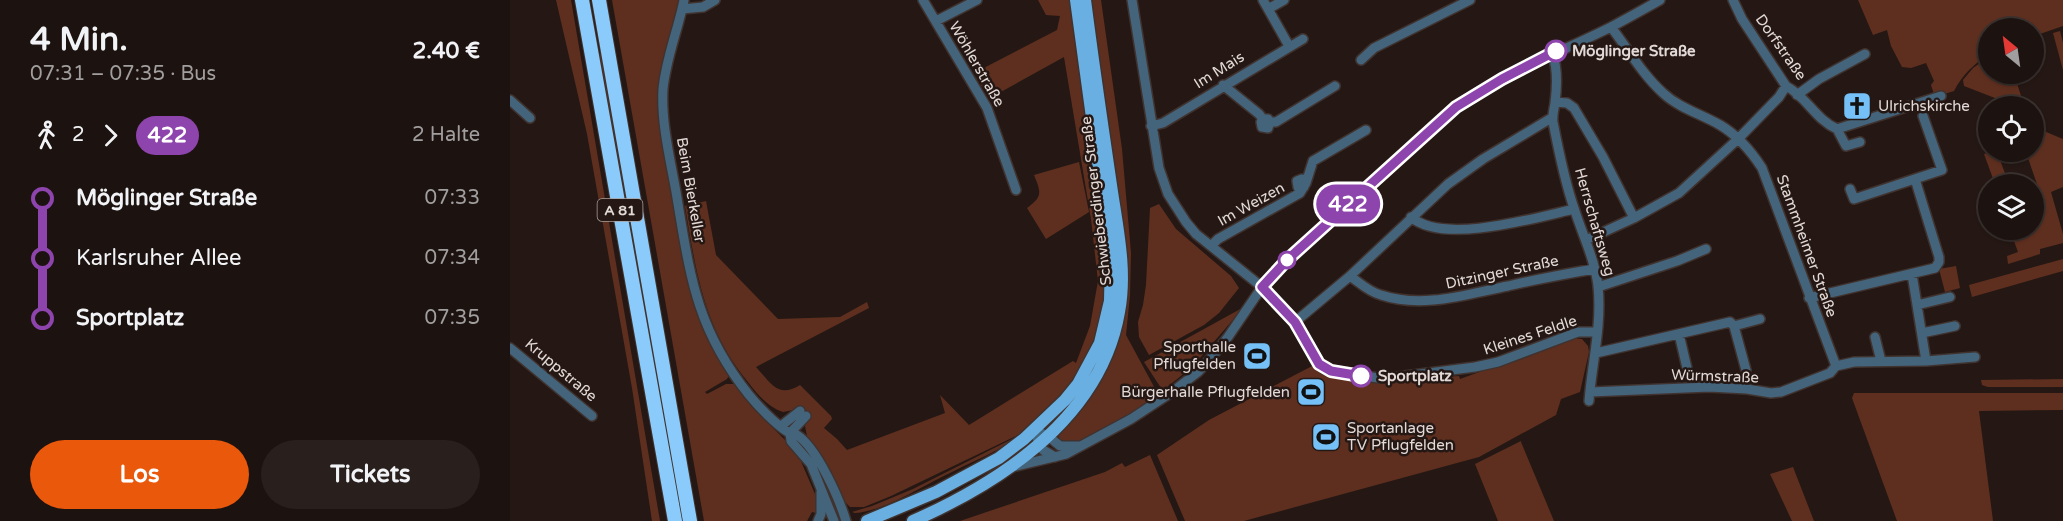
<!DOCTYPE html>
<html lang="de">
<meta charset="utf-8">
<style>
body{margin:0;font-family:"Varela Round",sans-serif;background:#29201d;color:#f1f3f6;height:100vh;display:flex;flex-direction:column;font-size:22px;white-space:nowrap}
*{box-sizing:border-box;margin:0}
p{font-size:20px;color:#a09e9e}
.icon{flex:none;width:33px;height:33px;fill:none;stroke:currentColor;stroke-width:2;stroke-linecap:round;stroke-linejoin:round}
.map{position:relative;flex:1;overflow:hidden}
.drawer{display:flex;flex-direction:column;background:#1c120f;width:510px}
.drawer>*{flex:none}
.badge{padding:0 12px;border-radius:20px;font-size:21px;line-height:39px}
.needle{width:39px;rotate:331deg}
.tools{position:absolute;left:1468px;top:18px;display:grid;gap:12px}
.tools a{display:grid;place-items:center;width:66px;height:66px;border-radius:50%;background:#1c120f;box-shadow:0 2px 4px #0004,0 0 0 2px #3a322f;font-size:30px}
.map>.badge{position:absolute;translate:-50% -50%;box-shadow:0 0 0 3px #fff}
.legs{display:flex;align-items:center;gap:9px;height:66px;padding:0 30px;font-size:20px}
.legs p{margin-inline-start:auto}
.head{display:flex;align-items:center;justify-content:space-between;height:102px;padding:0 30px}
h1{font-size:33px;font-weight:700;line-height:45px}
.primary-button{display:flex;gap:12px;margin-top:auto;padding:12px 30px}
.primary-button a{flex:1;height:69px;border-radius:36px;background:#ea580c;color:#fff;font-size:24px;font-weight:700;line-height:69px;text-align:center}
.primary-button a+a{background:#29201d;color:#f1f3f6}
ul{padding:0 30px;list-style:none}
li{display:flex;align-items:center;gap:21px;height:60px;font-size:22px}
li i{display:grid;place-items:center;width:9px;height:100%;margin:0 8px;background:currentColor}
li i::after{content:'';width:15px;height:15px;margin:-8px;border:4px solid;border-radius:50%;background:#1c120f}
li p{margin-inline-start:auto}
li:first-child i{background:linear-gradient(#0000 50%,currentColor 0)}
li:last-child i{background:linear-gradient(currentColor 50%,#0000 0)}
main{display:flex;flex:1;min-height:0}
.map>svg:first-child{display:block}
.green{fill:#5e2f1f}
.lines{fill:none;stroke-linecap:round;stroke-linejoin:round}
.minor-casing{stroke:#40332f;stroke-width:12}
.major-casing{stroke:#40332f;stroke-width:15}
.highway-casing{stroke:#40332f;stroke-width:16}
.minor{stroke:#44647c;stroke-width:9}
.major{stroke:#6aafe1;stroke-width:12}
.highway{stroke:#8acbfb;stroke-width:14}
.line-1-casing{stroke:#fff;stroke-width:14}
.line-1{stroke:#8e44ad;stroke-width:9}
.stop-1-dot{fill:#fff;stroke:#8e44ad;stroke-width:3}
.labels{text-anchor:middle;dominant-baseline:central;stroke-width:5;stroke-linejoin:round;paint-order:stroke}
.shield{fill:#251814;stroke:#aaa09c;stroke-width:1.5}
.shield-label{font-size:14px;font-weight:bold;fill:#e3dad7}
.street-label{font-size:15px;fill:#e3dad7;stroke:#251814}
.stop-label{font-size:15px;font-weight:bold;fill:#e3dad7;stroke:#251814;text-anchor:start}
.poi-label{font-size:15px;fill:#e3dad7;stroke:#251814;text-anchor:start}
</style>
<main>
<section class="drawer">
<div class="head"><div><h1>4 Min.</h1><p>07:31 – 07:35 · Bus</p></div><b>2.40 €</b></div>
<div class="legs"><svg class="icon" aria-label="walk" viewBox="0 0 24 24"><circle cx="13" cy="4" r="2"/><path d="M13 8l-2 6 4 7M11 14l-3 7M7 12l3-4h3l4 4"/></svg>2<svg class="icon" aria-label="forward" viewBox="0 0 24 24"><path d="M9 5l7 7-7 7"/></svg><b class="badge" style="background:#8e44ad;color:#fff">422</b><p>2 Halte</p></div>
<ul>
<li><i style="color:#8e44ad"></i><b>Möglinger Straße</b><p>07:33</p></li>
<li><i style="color:#8e44ad"></i><span>Karlsruher Allee</span><p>07:34</p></li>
<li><i style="color:#8e44ad"></i><b>Sportplatz</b><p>07:35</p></li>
</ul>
<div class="primary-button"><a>Los</a><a>Tickets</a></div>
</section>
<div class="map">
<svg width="1553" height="521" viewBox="0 0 1553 521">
<rect width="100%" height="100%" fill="#251814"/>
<path class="green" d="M46,0h15l89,521h-8l-20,-133 -45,-254z
M102,0h67c-6,32 -18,61 -21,93 -2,28 6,59 11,86 12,69 19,137 60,196l-2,4 -22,13 2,2 19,-10h8l18,23 45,45 18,42 1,19 -4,-1 -5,9h-103z
M528,0h33l34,246v56l-11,42 -11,22 -18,26 -45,42 -129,62 -27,11h-14l-6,-6 -23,-45 -14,-20 -2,-10 4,-8 -16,-8 -10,2c-15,-5 -26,-18 -35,-30 -44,-53 -52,-110 -63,-176l21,-5 10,54 62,64 62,-2 27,-15 2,6 -113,59c15,16 22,32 44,18l31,31 1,3 -8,9 13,11 10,11 98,-37 -5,-18 29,30 104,-64 3,2 14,-37 8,-45 -7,-62 -27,-162 -74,41 -14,-20 7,-4 -3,-4 77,-40 3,-14 -14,-1z
M580,0h11l21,149 9,104 -1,42 -4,40 33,61c-15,10 -75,49 -90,48 -3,0 -6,-2 -9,-3l-2,-6 59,-94 9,-42 -17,-165z
M1348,0h205v26l-29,10v-8h-45v26c-15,10 -27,21 -35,37l-19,6 -4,-12 3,-4 -8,-18 -15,5 -9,-1 -11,-21 -4,-16 -14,5z
M1550,31l3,12v27l-10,-37z
M89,54h3l59,336 -3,1z
M1479,57v17h25l9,28 -10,3 -49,-19 -1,-6 10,-12z
M1524,127l29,12v48l-12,5 12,42v9l-23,6v5l-32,10 -1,-8 11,-4 -8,-22h24v-35l6,-2 -14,-41h8z
M1481,152h6l12,32h-14l-11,-30z
M569,162l10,50 -43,27 -19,-31c16,-11 14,-16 7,-33z
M649,204l17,25 55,47 8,12 -20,25 -15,12 -55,30 -10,-18 -1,-15 5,-17 3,-20 4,-77z
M1553,259v12l-91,26 -3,-12z
M1446,266l4,22 -15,4 -6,-23z
M734,307l-51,59 -28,23 -4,-1 -17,-26z
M1063,338l9,1 6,7 1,6 -9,40 -19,7 -5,16 -77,42 -235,64h-59l-28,-66 52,-35 105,-55 23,12 26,5 96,-6 1,3z
M1553,379v8h-75l-6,-2 -1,-5z
M1344,393h209v17l-84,1 14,110h-96l-45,-123z
M153,403l21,118h-3l-21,-117z
M504,438h2c-19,14 -41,22 -62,33 -29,13 -68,40 -99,42l-3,-1 20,-6 41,-17z
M1011,441v1l33,79h-56l-23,-57z
M640,455l28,66h-218l145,-49 17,-9 3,4z
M1283,467l21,54h-22l-22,-47z"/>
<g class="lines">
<g class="minor-casing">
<path id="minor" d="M174,0c-6,30 -18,58 -21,89 -2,34 7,69 13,103 14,82 19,135 73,203 9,11 27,30 39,37 4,3 5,1 9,3 20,13 42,63 49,86
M413,0l64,108 29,82
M622,0l27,168 9,26 18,28 10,12 66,53 18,18 15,17 20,37 9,10 54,9 19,-1 78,-10 23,-5 80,-30h19
M753,0l26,46
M1223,0l9,19 44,67c20,10 30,34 51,43l104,-33
M172,9l21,-2 12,-7
M758,9l16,-9
M426,21l41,-21
M1042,53c6,15 5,34 3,50 -1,7 -3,12 -2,19 5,26 13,64 22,89 8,25 20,49 23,75 4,39 -6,77 -9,115
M851,60l13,-12 96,-48
M713,85l36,29 4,5h5
M1287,95l22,-16 46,-25
M0,100l20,18
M1045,102l12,1 7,5 29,49 31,61
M753,119l-2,3 1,5 6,1 2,-6h6l59,-36
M641,126l12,-3 140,-84
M1327,129l9,17 14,-4
M794,187h-6l-1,-6 5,-2 4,4
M1340,189l4,10 88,-29 -19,-54
M901,217c32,28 124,1 163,-8
M1076,240l48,-22 45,-25 59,-54 41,-42 7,-11
M701,246l7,-7 82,-46 6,-10 7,-22 53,-31
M1402,274l14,87
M840,276c10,7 19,16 31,19 42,14 86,-1 127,-9 29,-7 57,-12 86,-17
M1088,287l79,-26 29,-12
M1299,298l126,-30 4,-6v-5l-24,-78
M1407,305l33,-8
M785,322l55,-46 98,-92 35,-25 70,-42
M1224,326l12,44
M1412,333l33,-7
M1169,334l8,34
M1365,337l6,24
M0,348l82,68
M1086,353l134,-31 4,4 26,-7
M1326,366l18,-4 72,-1 49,-4
M1080,392l119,-5 38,2 24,4 10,-1 49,-19 6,-7 -74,-198c-11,-17 -25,-33 -42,-43 -19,-11 -41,-17 -57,-32 -21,-19 -35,-44 -52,-66
M271,426l19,-15
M523,430l15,6 12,10h19
M523,430l10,20 12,7
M280,433l1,8 20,23 23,57
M280,433l16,-17
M502,467l54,-13 65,-35 41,-27 26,-20 12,-13 18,-22 34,-50 25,-27 169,-153c48,-34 103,-54 155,-80 17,-9 33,-18 49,-27
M308,521l3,-7v-22"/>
</g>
<g class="major-casing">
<path id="major" d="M357,521l69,-29 63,-34 25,-19 41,-39 13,-16 22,-41 10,-42 1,-44 -35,-257
M403,521c90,-40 188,-105 206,-209 8,-42 -2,-85 -8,-127 -9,-61 -18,-123 -26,-185"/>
</g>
<g class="highway-casing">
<path id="highway" d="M72,0l93,521
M89,0l91,521"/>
</g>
<use href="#minor" class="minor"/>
<use href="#major" class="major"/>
<use href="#highway" class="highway"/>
</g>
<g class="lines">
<g class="line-1-casing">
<path id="line-1" d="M851,376l-30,-5 -12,-7 -24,-42 -33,-35 25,-27 169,-153 46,-28 54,-28"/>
</g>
<use href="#line-1" class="line-1"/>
</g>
<defs>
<g id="church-square" transform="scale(1.5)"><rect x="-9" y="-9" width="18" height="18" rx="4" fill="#75c0f6" stroke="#251814"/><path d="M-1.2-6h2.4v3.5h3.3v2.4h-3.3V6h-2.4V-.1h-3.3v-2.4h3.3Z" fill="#111"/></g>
<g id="stadium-square" transform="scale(1.5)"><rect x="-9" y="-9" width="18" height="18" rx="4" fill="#75c0f6" stroke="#251814"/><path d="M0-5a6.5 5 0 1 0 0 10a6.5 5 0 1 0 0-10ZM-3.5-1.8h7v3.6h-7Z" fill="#111"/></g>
</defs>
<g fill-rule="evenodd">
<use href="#church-square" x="1347" y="106"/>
<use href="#stadium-square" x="747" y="356"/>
<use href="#stadium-square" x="801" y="392"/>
<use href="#stadium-square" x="816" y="437"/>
</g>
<g class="stop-1-dot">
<circle cx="1046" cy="51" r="10"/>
<circle cx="777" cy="260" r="8"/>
<circle cx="851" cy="376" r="10"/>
</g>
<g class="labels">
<rect class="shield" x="87.5" y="199" width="45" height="22" rx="4.5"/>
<g class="shield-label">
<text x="110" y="210">A 81</text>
</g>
<g class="street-label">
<text transform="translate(1271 47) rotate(55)">Dorfstraße</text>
<text transform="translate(467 64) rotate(60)">Wöhlerstraße</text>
<text transform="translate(709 70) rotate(-32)">Im Mais</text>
<text transform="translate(181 190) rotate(80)">Beim Bierkeller</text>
<text transform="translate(586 201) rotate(-97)">Schwieberdinger Straße</text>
<text transform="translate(741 204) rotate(-29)">Im Weizen</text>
<text transform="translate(1085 222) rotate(74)">Herrschaftsweg</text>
<text transform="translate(1297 246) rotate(70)">Stammheimer Straße</text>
<text transform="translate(992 272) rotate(-12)">Ditzinger Straße</text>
<text transform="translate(1020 335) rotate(-18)">Kleines Feldle</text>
<text transform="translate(51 370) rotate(40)">Kruppstraße</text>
<text transform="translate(1205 376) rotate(2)">Würmstraße</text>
</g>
<g class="stop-label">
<text x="1062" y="51">Möglinger Straße</text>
<text x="868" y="376">Sportplatz</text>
</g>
<g class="poi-label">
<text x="1368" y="106">Ulrichskirche</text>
<text x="726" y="347" text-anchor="end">Sporthalle<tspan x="726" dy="17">Pflugfelden</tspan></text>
<text x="780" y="392" text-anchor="end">Bürgerhalle Pflugfelden</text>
<text x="837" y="428">Sportanlage<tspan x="837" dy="17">TV Pflugfelden</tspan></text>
</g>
</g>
</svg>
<div class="tools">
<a><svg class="needle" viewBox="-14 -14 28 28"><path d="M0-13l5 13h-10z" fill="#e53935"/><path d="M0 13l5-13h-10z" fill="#a09e9e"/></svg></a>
<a><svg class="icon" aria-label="locate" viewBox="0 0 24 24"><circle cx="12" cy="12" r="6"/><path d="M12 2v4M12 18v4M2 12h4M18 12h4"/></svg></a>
<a><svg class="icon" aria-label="layers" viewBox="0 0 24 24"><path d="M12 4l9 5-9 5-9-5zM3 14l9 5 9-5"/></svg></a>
</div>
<b class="badge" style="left:838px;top:204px;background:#8e44ad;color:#fff">422</b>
</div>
</main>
